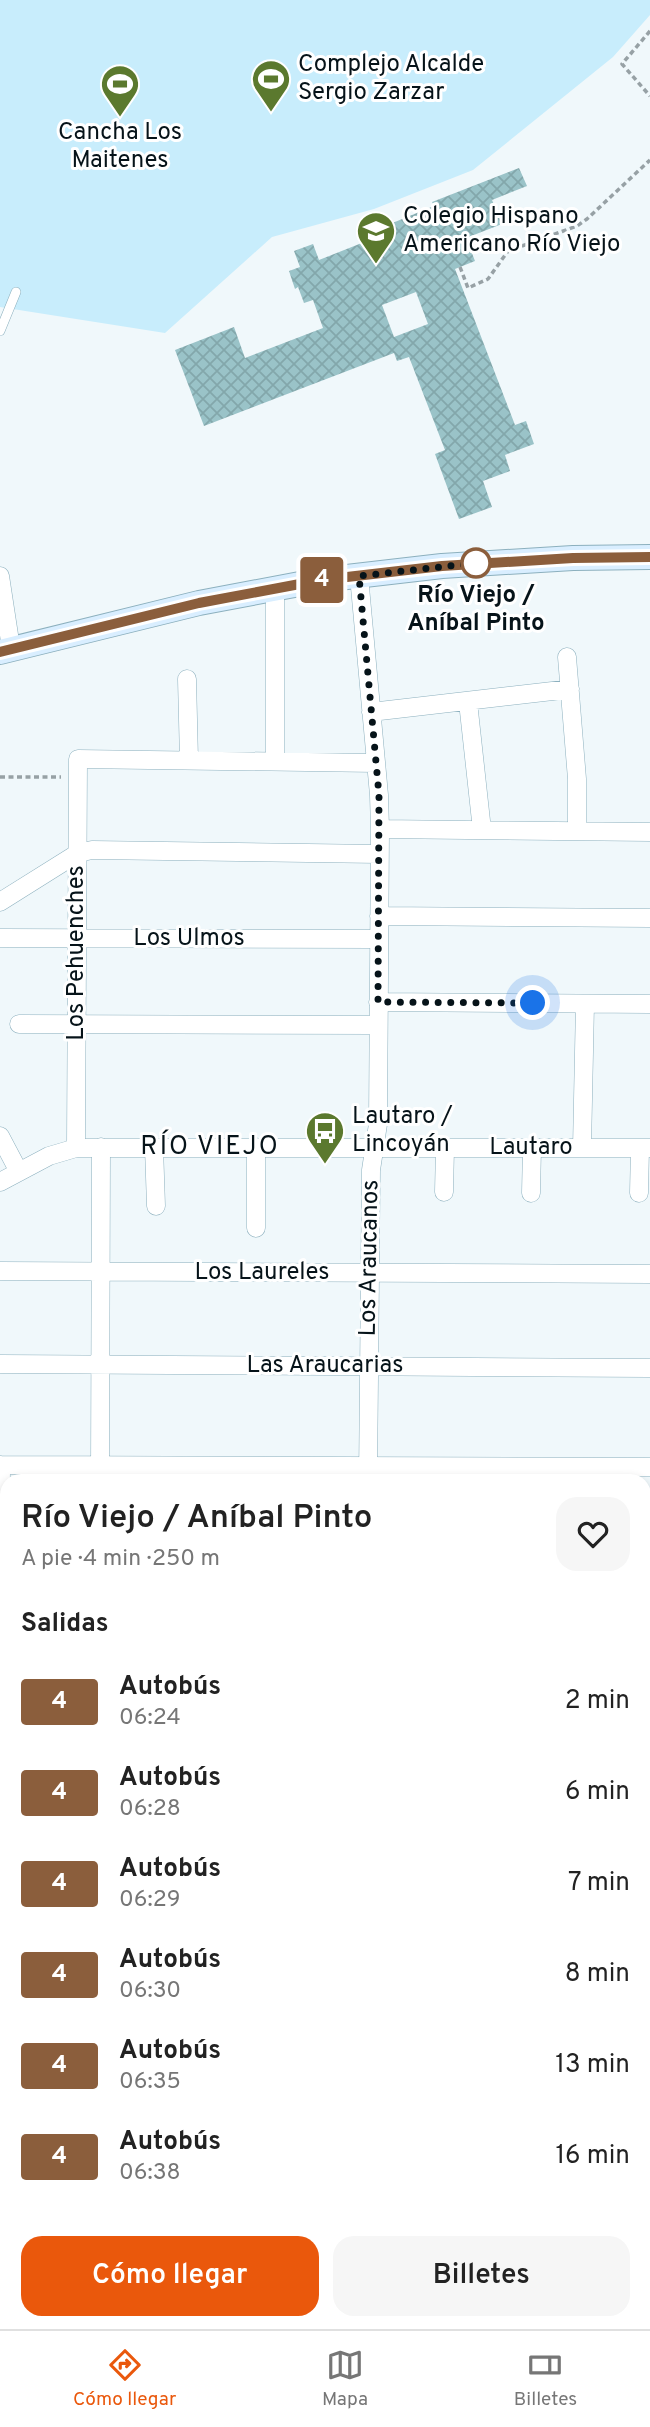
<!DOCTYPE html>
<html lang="es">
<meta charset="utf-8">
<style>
body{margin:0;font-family:Overpass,sans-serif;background:#f6f6f6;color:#222;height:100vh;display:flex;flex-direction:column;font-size:26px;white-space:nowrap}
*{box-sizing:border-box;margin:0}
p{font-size:23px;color:#767676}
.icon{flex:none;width:38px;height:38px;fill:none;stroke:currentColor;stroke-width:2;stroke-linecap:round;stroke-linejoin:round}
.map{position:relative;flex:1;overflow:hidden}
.details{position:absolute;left:0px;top:1474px;width:651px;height:856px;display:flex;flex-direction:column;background:#fff;border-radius:21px 21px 0 0;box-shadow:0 4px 10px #0003}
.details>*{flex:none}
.badge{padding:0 14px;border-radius:5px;font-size:24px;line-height:46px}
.you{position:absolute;width:35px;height:35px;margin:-18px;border:5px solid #fff;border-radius:50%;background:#1a73e8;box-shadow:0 0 0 10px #1a73e833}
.map>.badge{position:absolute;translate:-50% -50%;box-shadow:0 0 0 4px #fff}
h2{padding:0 21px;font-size:26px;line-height:63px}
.round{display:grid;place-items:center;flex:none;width:74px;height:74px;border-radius:21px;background:#f6f6f6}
.head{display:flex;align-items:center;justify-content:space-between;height:119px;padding:0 21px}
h1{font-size:33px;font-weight:600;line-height:52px}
.button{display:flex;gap:14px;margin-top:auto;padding:14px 21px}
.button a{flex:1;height:80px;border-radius:21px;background:#ea580c;color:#fff;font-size:28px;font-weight:600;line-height:80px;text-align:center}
.button a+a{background:#f6f6f6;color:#222}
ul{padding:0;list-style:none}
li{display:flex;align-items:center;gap:21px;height:91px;padding:0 21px}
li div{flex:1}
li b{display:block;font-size:26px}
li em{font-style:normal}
li .badge{min-width:77px;font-weight:700;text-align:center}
.tab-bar{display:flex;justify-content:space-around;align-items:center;height:98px;border-top:2px solid #e0e0e0;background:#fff;font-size:19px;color:#767676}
.tab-bar a{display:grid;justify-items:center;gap:4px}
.tab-bar .on{color:#ea580c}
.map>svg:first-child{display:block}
.green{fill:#c8edfc}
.building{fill:url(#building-cross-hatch);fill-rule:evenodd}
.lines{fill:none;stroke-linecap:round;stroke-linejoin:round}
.lane-casing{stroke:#8cb0be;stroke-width:10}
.street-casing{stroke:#8cb0be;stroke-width:19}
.secondary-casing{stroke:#8cb0be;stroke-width:26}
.path{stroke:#97a1a5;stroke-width:3.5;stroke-dasharray:5 3.5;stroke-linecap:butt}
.lane{stroke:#fff;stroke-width:9}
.street{stroke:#fff;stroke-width:18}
.secondary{stroke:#d9eeff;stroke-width:24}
.line-casing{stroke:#fff;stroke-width:16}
.line{stroke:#8b5e3c;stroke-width:10}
.walk{stroke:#061319;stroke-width:7;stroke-dasharray:0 12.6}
.stop-dot{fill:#fff;stroke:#8b5e3c;stroke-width:3.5}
.labels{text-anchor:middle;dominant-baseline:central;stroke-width:6;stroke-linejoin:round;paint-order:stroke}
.poi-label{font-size:24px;fill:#061319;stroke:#fff;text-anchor:start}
.stop-label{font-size:24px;font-weight:bold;fill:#061319;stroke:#fff}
.street-label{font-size:24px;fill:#061319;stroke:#fff}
.neighbourhood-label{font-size:26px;letter-spacing:2px;fill:#061319;stroke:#fff}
</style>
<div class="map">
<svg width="650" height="2329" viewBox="0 0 650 2329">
<defs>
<pattern id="building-cross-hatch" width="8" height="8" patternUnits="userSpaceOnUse" patternTransform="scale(1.75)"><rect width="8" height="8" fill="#9ac3c8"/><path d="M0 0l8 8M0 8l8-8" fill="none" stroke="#83a7ab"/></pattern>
</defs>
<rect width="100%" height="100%" fill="#f0f8fb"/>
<path class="green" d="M0,0h650v15l-37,42 -140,113 -99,39 -102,28 -107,96 -165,-26z"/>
<path class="building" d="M519,168l8,18 -35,14 10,24 -36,14 9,23 -20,8 60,156 11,-4 8,23 -29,11 5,16 -27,10 9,26 -33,12 -24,-65 10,-4 -36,-93 -12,4 -3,-8 -190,73 -29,-76 59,-23 11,31 78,-30 -10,-28 -9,3 -6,-16 -3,2 -6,-18 11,-4 -6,-16 19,-7 6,16 73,-29 -2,-7 44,-18 -2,-4zM416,292l12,32 -34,13 -12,-32z"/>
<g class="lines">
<g class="lane-casing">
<path id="lane" d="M0,331l16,-39"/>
</g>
<g class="street-casing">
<path id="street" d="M0,576l11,72
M359,576l20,219 1,34 -2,295 -7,46 -3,310
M275,587v174
M567,657l10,122v52
M187,679l2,81
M468,702l14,128
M371,712l199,-23
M380,829l270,3
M0,902l78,-49 14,-3 287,4
M379,916l271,2
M0,938l379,1
M378,1002l272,2
M19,1024l359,1
M0,1136l19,36
M154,1147l2,59
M76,1148l2,-389 298,4
M582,1148l3,-144
M0,1182l49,-26 27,-8h574
M444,1192l1,-44
M531,1193l1,-45
M639,1193l1,-45
M256,1228v-81
M0,1271l650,3
M0,1364l650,4
M0,1465l650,2
M100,1480l1,-333
M0,1643l1,-178
M0,1781h7
M644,1784h6
M0,1893h7
M0,1986l7,1
M0,2115l7,-10
M0,2269l7,18
M644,2302l6,27
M21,2322l2,7
M119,2322l2,7
M230,2322l2,7"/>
</g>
<g class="secondary-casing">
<path id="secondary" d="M0,652l199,-49 122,-23 121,-14 131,-8 77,-1
M644,2203l6,-2
M327,2322l7,1 12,6
M298,2329l17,-7
M360,2329l17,-7"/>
</g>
<path class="path" d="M650,31l-28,33 28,32
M460,267l8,21 20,-9 20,-28 69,-25 10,-7 63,-59
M0,777h61
M258,2329l17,-7"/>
<use href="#lane" class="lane"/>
<use href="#street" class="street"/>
<use href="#secondary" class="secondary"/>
</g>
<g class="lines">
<g class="line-casing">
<path id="line" d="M0,652l199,-49 122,-23 121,-14 131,-8 77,-1"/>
</g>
<use href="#line" class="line"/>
<path class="walk" d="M476,563l-117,13 20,219 -1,207 155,1"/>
</g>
<defs>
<g id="stadium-pin" transform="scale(2.0125)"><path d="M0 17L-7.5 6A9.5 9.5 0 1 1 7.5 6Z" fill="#5b792e" stroke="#fff"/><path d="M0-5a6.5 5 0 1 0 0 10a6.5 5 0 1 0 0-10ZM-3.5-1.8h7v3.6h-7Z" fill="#fff"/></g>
<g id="school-pin" transform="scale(2.0125)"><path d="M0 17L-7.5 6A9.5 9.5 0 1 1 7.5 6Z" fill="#5b792e" stroke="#fff"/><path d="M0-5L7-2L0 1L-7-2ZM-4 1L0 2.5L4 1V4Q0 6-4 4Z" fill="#fff"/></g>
<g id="bus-pin" transform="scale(2.0125)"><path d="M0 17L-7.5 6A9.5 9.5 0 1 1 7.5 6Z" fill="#5b792e" stroke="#fff"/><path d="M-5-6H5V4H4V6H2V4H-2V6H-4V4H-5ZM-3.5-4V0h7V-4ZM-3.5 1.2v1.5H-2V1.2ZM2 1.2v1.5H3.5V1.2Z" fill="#fff"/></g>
</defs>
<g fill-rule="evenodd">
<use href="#stadium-pin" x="271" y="79"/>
<use href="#stadium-pin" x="120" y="84"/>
<use href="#school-pin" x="376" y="231"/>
<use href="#bus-pin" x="325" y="1131"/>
</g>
<circle class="stop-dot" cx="476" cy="563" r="14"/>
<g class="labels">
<g class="poi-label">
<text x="298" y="65">Complejo Alcalde<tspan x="298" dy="28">Sergio Zarzar</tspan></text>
<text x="120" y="133" text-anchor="middle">Cancha Los<tspan x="120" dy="28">Maitenes</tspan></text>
<text x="403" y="217">Colegio Hispano<tspan x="403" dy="28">Americano Río Viejo</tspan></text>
<text x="352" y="1117">Lautaro /<tspan x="352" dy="28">Lincoyán</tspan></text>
</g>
<g class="stop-label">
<text x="476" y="596">Río Viejo /<tspan x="476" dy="28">Aníbal Pinto</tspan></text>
</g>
<g class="street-label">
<text x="189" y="939">Los Ulmos</text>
<text transform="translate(77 953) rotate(-90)">Los Pehuenches</text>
<text x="531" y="1148">Lautaro</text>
<text transform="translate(370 1258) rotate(-89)">Los Araucanos</text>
<text x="262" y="1273">Los Laureles</text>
<text x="325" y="1366">Las Araucarias</text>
</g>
<g class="neighbourhood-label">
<text x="210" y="1147">RÍO VIEJO</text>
</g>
</g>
</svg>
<div class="you" style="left:533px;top:1003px"></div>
<b class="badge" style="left:322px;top:580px;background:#8b5e3c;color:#fff">4</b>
<section class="details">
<div class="head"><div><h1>Río Viejo / Aníbal Pinto</h1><p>A pie · 4 min · 250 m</p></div><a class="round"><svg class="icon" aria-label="heart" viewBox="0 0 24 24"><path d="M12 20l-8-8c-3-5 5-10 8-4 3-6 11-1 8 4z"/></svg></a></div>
<h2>Salidas</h2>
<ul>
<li><span class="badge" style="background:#8b5e3c;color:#fff">4</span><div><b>Autobús</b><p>06:24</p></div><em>2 min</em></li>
<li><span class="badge" style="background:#8b5e3c;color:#fff">4</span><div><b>Autobús</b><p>06:28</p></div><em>6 min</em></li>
<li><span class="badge" style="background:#8b5e3c;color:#fff">4</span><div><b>Autobús</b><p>06:29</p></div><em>7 min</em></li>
<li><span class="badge" style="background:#8b5e3c;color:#fff">4</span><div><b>Autobús</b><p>06:30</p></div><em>8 min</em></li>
<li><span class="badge" style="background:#8b5e3c;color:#fff">4</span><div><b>Autobús</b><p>06:35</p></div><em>13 min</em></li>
<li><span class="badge" style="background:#8b5e3c;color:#fff">4</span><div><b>Autobús</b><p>06:38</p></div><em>16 min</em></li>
</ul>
<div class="button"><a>Cómo llegar</a><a>Billetes</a></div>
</section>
</div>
<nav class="tab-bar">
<a class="on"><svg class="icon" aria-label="directions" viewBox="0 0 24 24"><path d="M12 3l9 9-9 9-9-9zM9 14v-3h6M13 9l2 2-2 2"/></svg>Cómo llegar</a>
<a><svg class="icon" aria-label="map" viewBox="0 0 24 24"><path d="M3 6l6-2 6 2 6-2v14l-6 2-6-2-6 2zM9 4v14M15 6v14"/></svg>Mapa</a>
<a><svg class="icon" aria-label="tickets" viewBox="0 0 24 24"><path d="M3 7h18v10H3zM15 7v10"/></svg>Billetes</a>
</nav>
